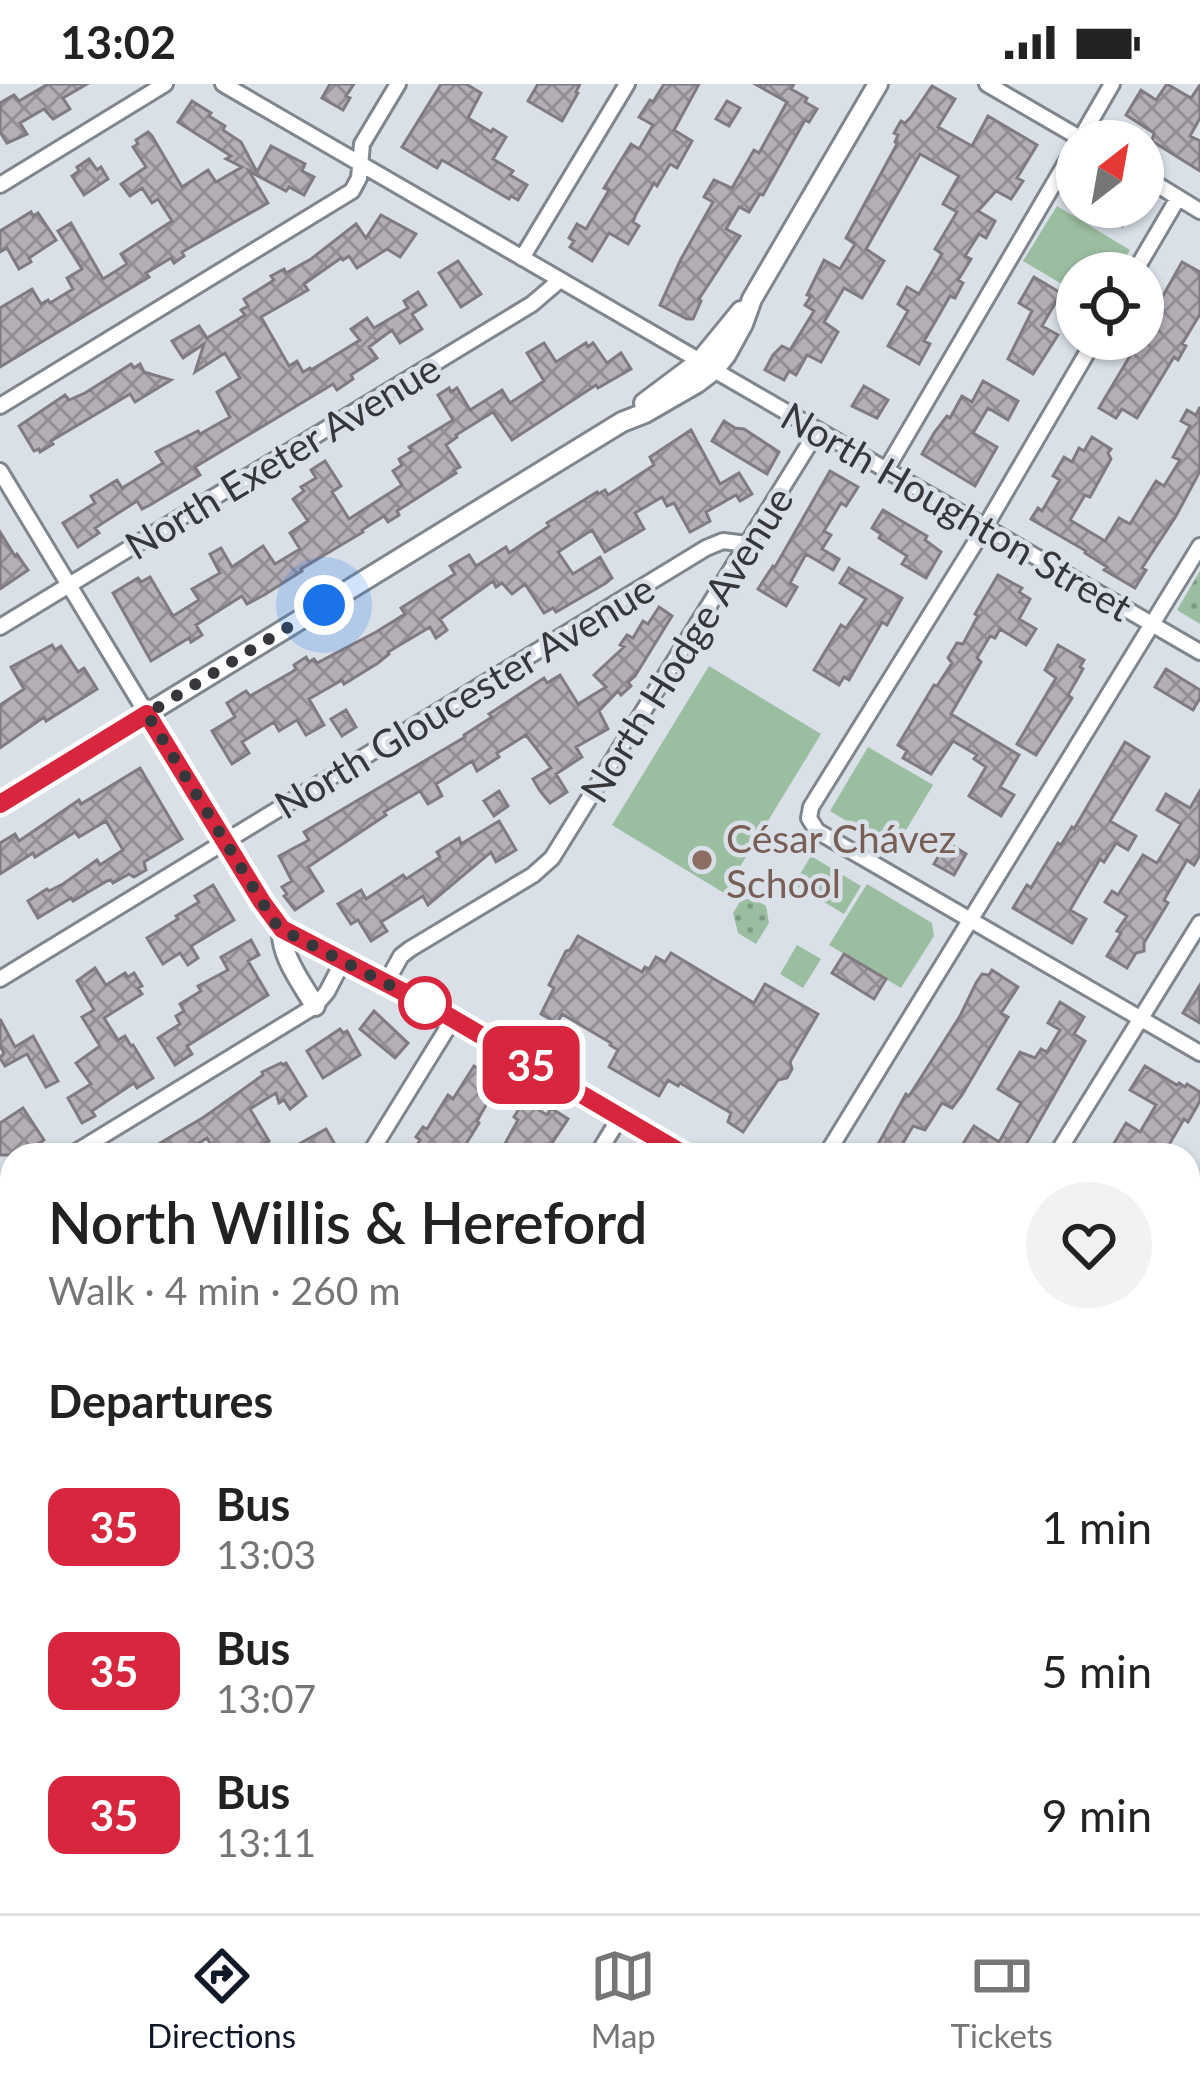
<!DOCTYPE html>
<meta charset="utf-8">
<style>
body{margin:0;font-family:Lato,sans-serif;background:#f2f2f2;color:#222;height:100vh;display:flex;flex-direction:column;font-size:45px;white-space:nowrap}
*{box-sizing:border-box;margin:0}
p{font-size:39px;color:#767676}
.icon{flex:none;width:66px;height:66px;fill:none;stroke:currentColor;stroke-width:2;stroke-linecap:round;stroke-linejoin:round}
.map{position:relative;flex:1;overflow:hidden}
.drawer{position:absolute;left:0px;top:1059px;width:1200px;height:771px;display:flex;flex-direction:column;background:#fff;border-radius:36px 36px 0 0;box-shadow:0 3px 9px #0004}
.drawer>*{flex:none}
.badge{padding:0 24px;border-radius:18px;font-size:42px;line-height:78px}
.needle{width:78px;rotate:31deg}
.controls{position:absolute;left:1056px;top:36px;display:grid;gap:24px}
.controls a{display:grid;place-items:center;width:108px;height:108px;border-radius:50%;background:#fff;box-shadow:0 3px 9px #0004;font-size:60px}
.you{position:absolute;width:60px;height:60px;margin:-30px;border:9px solid #fff;border-radius:50%;background:#1a73e8;box-shadow:0 0 0 18px #1a73e833}
.map>.badge{position:absolute;translate:-50% -50%;box-shadow:0 0 0 6px #fff}
h2{padding:0 48px;font-size:45px;line-height:108px}
.round{display:grid;place-items:center;flex:none;width:126px;height:126px;border-radius:63px;background:#f2f2f2}
.head{display:flex;align-items:center;justify-content:space-between;height:204px;padding:0 48px}
h1{font-size:57px;font-weight:600;line-height:90px}
ul{padding:0;list-style:none}
li{display:flex;align-items:center;gap:36px;height:144px;padding:0 48px}
li div{flex:1}
li b{display:block;font-size:45px}
li em{font-style:normal}
li .badge{min-width:132px;font-weight:700;text-align:center}
.status{display:flex;justify-content:space-between;align-items:center;height:84px;padding:0 60px;background:#fff;direction:ltr}
.status svg{height:33px;fill:currentColor}
.tabs{display:flex;justify-content:space-around;align-items:center;height:168px;border-top:3px solid #e0e0e0;background:#fff;font-size:33px;color:#767676}
.tabs a{display:grid;justify-items:center;gap:6px}
.tabs .current{color:#111827}
.map>svg:first-child{display:block}
.green{fill:#9bbda0}
.park{fill:url(#park-dots)}
.building{fill:url(#building-cross-hatch);stroke:#807a81;stroke-width:3}
.lines{fill:none;stroke-linecap:round;stroke-linejoin:round}
.street-casing{stroke:#80868d;stroke-width:20}
.secondary-casing{stroke:#80868d;stroke-width:24}
.primary-casing{stroke:#af6e69;stroke-width:27}
.street{stroke:#fff;stroke-width:14}
.secondary{stroke:#fff;stroke-width:18}
.primary{stroke:#f7bab5;stroke-width:21}
.line-casing{stroke:#fff;stroke-width:27}
.line{stroke:#d7263d;stroke-width:18}
.walk{stroke:#35373a;stroke-width:12;stroke-dasharray:0 21.6}
.education-dot{fill:#8d6e63;stroke:#d9e0e8;stroke-width:4.5}
.stop-dot{fill:#fff;stroke:#d7263d;stroke-width:6}
.labels{text-anchor:middle;dominant-baseline:central;stroke-width:9;stroke-linejoin:round;paint-order:stroke}
.street-label{font-size:39px;fill:#35373a;stroke:#d9e0e8}
.education-label{font-size:39px;fill:#785e54;stroke:#d9e0e8;text-anchor:start}
</style>
<div class="status"><b>13:02</b><svg viewBox="0 0 49 12"><path d="M0 12V9h3v3zM5 12V6h3v6zM10 12V3h3v9zM15 12V0h3v12zM26 1h20v11H26zM47 4h2v5h-2z"/></svg></div>
<div class="map">
<svg width="1200" height="1829" viewBox="0 0 1200 1829">
<defs>
<pattern id="park-dots" width="8" height="8" patternUnits="userSpaceOnUse" patternTransform="scale(3)"><rect width="8" height="8" fill="#9bbda0"/><path d="M2 2h.1M6 6h.1" fill="none" stroke="#7f9a83" stroke-width="1.8" stroke-linecap="round"/></pattern>
<pattern id="building-cross-hatch" width="8" height="8" patternUnits="userSpaceOnUse" patternTransform="scale(3)"><rect width="8" height="8" fill="#b4aeb6"/><path d="M0 0l8 8M0 8l8-8" fill="none" stroke="#938e95"/></pattern>
</defs>
<rect width="100%" height="100%" fill="#d9e0e8"/>
<path class="green" d="M1057,122l73,44 -14,23h-39v20l-54,-32z
M709,582l112,68 -97,159 -112,-68z
M868,663l65,38 -39,65 -64,-39z
M811,772l50,30 -17,28 -50,-30z
M867,800l65,39 2,13 -33,52 -72,-43z
M797,861l24,14 -18,29 -23,-14z"/>
<path class="park" d="M1200,487v53l-23,-14z
M752,814l14,8 3,17 -13,21 -18,-11 -5,-20 8,-13z"/>
<path class="building" d="M48,0h39l-24,14 7,11 -17,10 -9,-10 -24,14 7,11 -20,9 -7,-11v-29l14,-8 5,6z
M330,0h24l-8,12 4,2 -7,12 -21,-12z
M441,0h25l15,9 -13,25 23,14 2,-3 13,8 -13,22 20,12 -3,4 17,10 -9,15 -7,-4 -2,3 -67,-39 -5,8 -35,-21z
M538,0h42l-4,8 2,1 -16,28 -34,-20z
M664,0h35l-25,46 18,11 -15,27 -7,-4 -13,22 -3,-3 -18,31 -3,8 6,4 -11,18 -19,-11 -17,28 -22,-14 4,-6 -5,-3 8,-14 9,5 23,-39 -5,-2 27,-44 8,5 14,-24 -14,-8 11,-17 3,2z
M755,0h39l-3,5 16,9 -2,4 12,7 -8,13 -4,-2 -42,75 -3,-1 -11,18 -10,-5 -13,22 14,7 -41,63 2,2 -8,18h-6l-27,-14 21,-46 32,-57 -9,-5 10,-17 18,8 22,-38 5,3 28,-51z
M1167,0l24,14 9,-13v33l-10,18 10,5v30l-48,-30 2,-8 -28,-18 15,-25 15,10z
M932,2l23,13 -17,28 34,19 16,-30 49,29 -20,33 6,3 -12,18 -15,-8 -18,20 17,10 -9,17 -7,-4 -14,22 6,3 -13,21 5,3 -8,15 -5,-2 -26,45 6,3 -11,20 -31,-18 20,-35 -10,-7 9,-17 12,7 23,-40 -7,-5 22,-37 -14,-8 16,-28 -39,-22 -54,95 18,12 -22,37 -18,-10 -20,34 14,10 -17,30 -14,-7 -11,20 -7,-4 -5,9 -19,-10 8,-15 9,-9 8,4 24,-39 -9,-6 6,-9 -4,-1 17,-35 16,9 15,-25 -9,-6 51,-94 -2,-2 3,-7 -4,-2 7,-12 4,2 6,-6z
M192,17l19,12 -2,3 16,10 -2,4 18,12 16,30 14,-26 34,18 -3,7 12,6 -10,18 -15,-8 -3,4 -37,-20 19,32 -86,49 2,4 -10,7 -3,-5 -25,15 3,4 -149,90v-59l32,-19 9,15 7,-4 2,3 23,-14 -6,-11 15,-9 -24,-38 13,-8 32,56 24,-15 -6,-10 51,-33 -14,-22 -6,4 -10,-15 -12,8 -9,-12 25,-17 -13,-20 5,-3 -2,-4 12,-8 4,4 30,51 26,-17 8,12 26,-15 -16,-8 5,-3 -53,-34z
M727,17l13,7 -11,18 -13,-7z
M89,75l8,11 4,-3 7,12 -24,16 -12,-19 7,-5 -2,-4z
M1089,123h44l-11,19z
M31,128l2,4 5,-3 18,27 -27,18 2,4 -12,7 -12,-21 -7,4v-21z
M381,131l35,19 -16,23 -13,-8 -30,19 -8,-12 -6,4 -2,-2 -37,26 4,6 -47,27 28,49 8,-5 6,11 7,-4 1,2 49,-30 -9,-11 16,-11 7,10 34,-20 -4,-7 14,-9 8,13 -14,9 10,15 -22,14 -8,-13 -23,17 8,11 -26,17 2,4 -16,11 -4,-6 -138,83 5,8 -50,30 -8,4 -5,-8 -42,27 4,5 -21,14 -15,-24 32,-20 -4,-7 26,-16 5,8 41,-25 -7,-11 42,-21 2,3 30,-17 -13,-25 23,-14 -15,-25 -30,19 9,-28 -21,14 -11,-17 27,-15 8,12 38,-23 -4,-5 7,-4 -4,-7 30,-19 -3,-4 13,-7 2,4 25,-14 45,-35 10,14z
M458,177l23,33 -20,13 -22,-34z
M1182,178l18,10v42l-18,30 4,2 -8,14 -4,-3 -37,61 -15,-9 -6,9 -17,-10 41,-69h3v-23l6,-11 3,2 5,-8 3,2z
M1034,193l27,16 -19,33 16,9 -25,39 -25,-15 24,-48 -13,-8z
M544,259l12,19 30,-19 2,4 5,-4 14,20 14,-10 10,16 -33,19 -2,-3 -84,55 -19,-28 -37,23 1,2 -11,8 14,22 -6,3 2,3 -59,38 2,4 -11,7 -4,-6 -22,14 1,2 -62,37 1,2 -38,24 -17,9 -5,-8 -46,29 6,10 -11,7 -2,-4 -38,23 -38,-68 25,-15 3,4 9,-5 23,39 26,-16 -7,-11 28,-16 -10,-19 11,-6 11,19 31,-21 12,18 25,-15 -10,-16 18,-12 -15,-22 11,-8 -3,-4 15,-9 -5,-8 14,-9 16,25 -9,6 17,27 53,-34 -9,-14 9,-6 -3,-6 13,-8 -3,-4 44,-27 -15,-25 11,-7 2,4 6,-4 13,22 32,-20 8,13 34,-22 -17,-28z
M131,280l3,4 6,-4 4,8 27,8 -36,22 -5,-8 -79,47 2,3 -13,8 -1,-3 -5,2 -15,-25 46,-31 4,5 16,-7z
M983,297l35,20 -10,19 -20,-12 -15,25 24,14 -22,39 -53,-32 12,-21 13,-17 3,2 12,-22 10,6z
M864,302l24,14 -11,18 -25,-12z
M1200,323v64l-24,45 -34,52 4,2 -11,18 -31,-18 3,-3 -22,-14 1,-2 -55,-32 7,-11 4,3 18,-31 -7,-4 11,-19 8,5 7,-14 5,3 8,-14 19,12 -3,4 3,6 -21,38 -5,-2 -15,25 35,21 14,-23 11,6 26,-43 8,5 16,-26 -7,-3 17,-31 -9,-5 6,-11 9,5z
M724,337l11,7 9,1 35,23 -12,22 -55,-33z
M691,346l29,54 19,-11 13,21 -12,7 -4,-6 -30,17 4,9 -20,11 -16,-29 -7,3 -5,-9 -27,16 9,16 -39,23 -13,-22 -34,22 15,22 27,-17 12,21 -6,5 -50,29 -3,-4 -9,5 -19,-29 -13,10 -10,-11 -6,4 -3,-6 -53,38 7,11 -11,8 -6,-11 -42,25 1,2 -11,9 -34,21 -2,-4 -33,19 15,26 -18,10 -9,-15 -18,11 -5,-9 -32,20 7,11 -17,11 -20,-33 23,-14 -8,-14 19,-12 4,5 42,-24 4,-3 -2,-4 12,-8 3,5 5,-3 3,4 59,-31 29,-18 -4,-6 54,-34 -5,-8 19,-11 7,11 30,-19 3,6 40,-27 -2,-3 50,-31 1,2 7,-4 3,5 46,-30 -4,-8z
M830,387l28,16 -12,19 -5,-3 -17,28 7,4 -9,14 17,10 -6,11 -27,-16 -16,29 7,4 -11,19 -28,-17 15,-23 2,1z
M883,426l44,26 -2,4 16,12 -15,26 -24,-14 5,-8 -28,-18 2,-4 -9,-6z
M0,448l15,24 2,-2 11,16 -28,19z
M849,484l53,30 -15,27 -5,-3 -33,58 -5,-3 -5,8 -25,-15 27,-45 5,3 20,-29 -26,-16z
M998,491l24,13 -3,4 11,7 -11,20 17,10 -10,16 -26,-16 -5,9 -5,-2 -13,22 4,4 -30,52 68,41 -19,32 14,8 -13,21 -32,-20 17,-29 -12,-8 3,-4 -24,-14 -22,33 -28,-16 4,-7 -9,-6 36,-60 3,1 15,-23 -4,-5 9,-15 6,1 15,-28 -3,-2z
M659,523l13,9 -37,60 -7,6 3,4 -10,9 -3,-4 -19,20 9,18 -32,18 6,10 -26,17 11,18 -17,11 -10,-12 -7,-12 18,-11 -25,-33 -29,18 2,4 -22,14 -5,-10 -36,23 6,12 -14,8 -8,-13 -36,21 2,3 -78,52 15,24 -28,19 -11,-14 3,-2 -5,-7 10,-6 -13,-25 30,-16 -5,-8 161,-95 -1,-2 28,-18 -3,-3 55,-36 3,5 13,-8 18,29 28,-17 -12,-12 30,-28 -4,-2 7,-10 6,3 10,-17 5,3z
M52,561l3,5 6,-4 17,26 6,-4 13,21 -51,32 -2,-4 -44,31v-43l24,-16 -13,-22z
M1058,561l26,15 -4,7 3,2 -15,26 4,3 -36,57 -19,-11 39,-66 -11,-8z
M1166,585l34,21v8l-7,12 -38,-23z
M346,626l10,17 -14,9 -11,-17z
M1125,658l24,15 -39,64 26,15 -8,14 -12,-7 -12,19 -4,-3 -30,51 16,9 -14,24 -59,-35 14,-23 4,3 27,-45 3,2 11,-18 2,2z
M140,684l42,71 -38,23 2,8 -12,7 -5,-3 -16,9 -2,-3 -4,1 -34,20 -2,-3 -33,20 -10,-17 19,-12 2,2 14,-7 34,-24 3,5 23,-15 -17,-29 -27,16 -4,-5 -40,25 -2,-4 -33,21v-31l15,-9 4,7 60,-41 2,4z
M499,707l9,15 -14,10 -10,-15z
M1200,707v64l-6,10 -7,-5 -23,40 4,3 -24,40v8l-8,2 -9,15 -20,-12 14,-23 -4,-2 10,-15 -22,-14 7,-11 6,4 25,-40 14,8 24,-39 -24,-14 9,-16 24,14z
M499,737l17,29 -20,12 -5,-10 -63,53 -5,-9 -42,26 6,9 -16,10 -13,-21 -7,4 -13,-20 23,-14 5,9 37,-24 3,4 34,-22 -3,-5 22,-14 2,6z
M947,758l19,12 -12,21 -20,-11z
M213,801l21,35 -43,26 7,12 -10,7 -8,-12 -17,11 -16,-26 31,-19 -2,-3 23,-14 -4,-6z
M578,852l64,36 3,-5 4,2 7,-12 9,5 6,-9 83,50 11,-19 53,30 -28,48 2,7 -5,9 -9,2 -35,52 -15,-10 3,-9 -51,-30 -2,3 -10,-6 -9,16 -50,-29 9,-17 -8,-5 1,-2 -49,-29 -5,9 -16,-9 13,-26 -5,-3 17,-34 4,-1z
M251,856l8,15 -11,6 20,34 -81,51 5,8 -17,11 -17,-27 22,-14 -4,-8 8,-5 -4,-7 21,-13 -3,-5 30,-16 -7,-13z
M844,870l42,25 -12,20 -42,-26z
M95,884l11,17 19,-12 3,4 6,-4 8,13 -4,2 4,6 -38,24 14,22 7,-4 6,10 2,-1 20,33 -16,10 -3,-5 -42,28 3,5 -13,7 -14,-25 23,-14 -15,-21 24,-17 -18,-29 12,-7 -17,-29z
M992,886l26,17 -17,26 7,4 -46,78 -10,13 -10,-5 -17,27 -12,-4 -17,29h-24l34,-61 3,2 9,-14 42,-66 16,-33 6,-9 7,1z
M1200,901v38l-17,-10z
M1060,918l24,15 -10,17 11,7 -61,107 -5,-3 -4,7 6,3h-65l18,-29 25,16 22,-39 -23,-14 22,-37 15,6 6,-9 6,3 13,-22 -12,-7z
M374,927l34,32 -13,15 -35,-29z
M0,935l15,28 18,-11 25,45 -12,6 -19,-33 -22,12 -5,-8 4,-5 -4,-7z
M340,945l3,4 4,-2 13,24 -37,23 -16,-27z
M281,979l2,2 3,-2 20,33 -16,13 -6,-9 -5,3 -3,-10 -26,16 19,32 -23,14 -7,-10 -16,10h-6l-10,-17 -28,17h-39l64,-38 59,-42 -1,-3z
M474,982l21,13 -1,3 4,2 -21,37 2,2 -18,29 -7,-4 -4,7h-22l-12,-8 4,-7 -4,-3 7,-10 4,2 21,-34 5,4z
M1145,982l32,19 2,-2 6,4 2,-3 13,8v9l-12,21 -4,-3 -21,36h-56l19,-32 14,9 16,-27 -26,-15z
M524,1017l23,14 4,-7 17,11 -24,36h-33l-9,-6 16,-29 -4,-3z
M23,1024l21,32 -24,15h-20v-32z
M326,1045l15,26h-36l-6,-11z"/>
<g class="lines">
<g class="street-casing">
<path id="street" d="M223,0l477,277
M987,0l98,57
M1079,57l33,-57
M1143,92l57,35
M0,101l165,-101
M522,174l105,-174
M1134,189l44,-75
M1095,255l-110,188 -174,280 -2,11 8,13 383,222
M714,286l486,282
M0,322l352,-215 7,-13 3,-34 36,-60
M886,386l191,-326
M0,387l147,243
M0,543l532,-323 28,-24
M0,895l706,-431 17,-7 24,3
M386,899l15,-27 9,-7 123,-74 19,-17 266,-428
M71,1071l244,-149 12,-14 16,-31
M369,1071l84,-136
M597,1071l23,-38
M826,1071l374,-609
M1056,1071l144,-232
M0,1114l12,-7
M1188,1229l12,-19
M0,1336l12,-8
M1188,1602l12,-19
M0,1732l12,-8
M428,1818l7,11
M687,1818l7,11
M946,1818l7,11
M592,1829l19,-11
M1047,1829l7,-11"/>
</g>
<g class="secondary-casing">
<path id="secondary" d="M644,319l56,-42 41,-50
M147,630l115,188 20,27 156,81 247,145
M0,720l622,-382 23,-9 52,-30 17,-13 12,-15 17,-31 9,-25 126,-215
M282,845c-2,27 20,54 33,77
M1188,1364l12,7"/>
</g>
<g class="primary-casing">
<path id="primary" d="M0,1553l12,20
M162,1818l6,11"/>
</g>
<use href="#street" class="street"/>
<use href="#secondary" class="secondary"/>
<use href="#primary" class="primary"/>
</g>
<g class="lines">
<g class="line-casing">
<path id="line" d="M0,720l147,-90 115,188 20,27 156,81 247,145"/>
</g>
<use href="#line" class="line"/>
<path class="walk" d="M324,521l-177,109 128,209 17,12 146,75 -13,-7"/>
</g>
<circle class="education-dot" cx="702" cy="776" r="12"/>
<circle class="stop-dot" cx="425" cy="919" r="24"/>
<g class="labels">
<g class="street-label">
<text transform="translate(282 372) rotate(-31)">North Exeter Avenue</text>
<text transform="translate(957 427) rotate(30)">North Houghton Street</text>
<text transform="translate(686 560) rotate(-58)">North Hodge Avenue</text>
<text transform="translate(464 612) rotate(-31)">North Gloucester Avenue</text>
</g>
<g class="education-label">
<text x="726" y="754">César Chávez<tspan x="726" dy="45">School</tspan></text>
</g>
</g>
</svg>
<div class="controls">
<a><svg class="needle" viewBox="-14 -14 28 28"><path d="M0-13l5 13h-10z" fill="#e53935"/><path d="M0 13l5-13h-10z" fill="#767676"/></svg></a>
<a><svg class="icon" aria-label="locate" viewBox="0 0 24 24"><circle cx="12" cy="12" r="6"/><path d="M12 2v4M12 18v4M2 12h4M18 12h4"/></svg></a>
</div>
<div class="you" style="left:324px;top:521px"></div>
<b class="badge" style="left:531px;top:981px;background:#d7263d;color:#fff">35</b>
<section class="drawer">
<div class="head"><div><h1>North Willis &amp; Hereford</h1><p>Walk · 4 min · 260 m</p></div><a class="round"><svg class="icon" aria-label="heart" viewBox="0 0 24 24"><path d="M12 20l-8-8c-3-5 5-10 8-4 3-6 11-1 8 4z"/></svg></a></div>
<h2>Departures</h2>
<ul>
<li><span class="badge" style="background:#d7263d;color:#fff">35</span><div><b>Bus</b><p>13:03</p></div><em>1 min</em></li>
<li><span class="badge" style="background:#d7263d;color:#fff">35</span><div><b>Bus</b><p>13:07</p></div><em>5 min</em></li>
<li><span class="badge" style="background:#d7263d;color:#fff">35</span><div><b>Bus</b><p>13:11</p></div><em>9 min</em></li>
</ul>
</section>
</div>
<nav class="tabs">
<a class="current"><svg class="icon" aria-label="directions" viewBox="0 0 24 24"><path d="M12 3l9 9-9 9-9-9zM9 14v-3h6M13 9l2 2-2 2"/></svg>Directions</a>
<a><svg class="icon" aria-label="map" viewBox="0 0 24 24"><path d="M3 6l6-2 6 2 6-2v14l-6 2-6-2-6 2zM9 4v14M15 6v14"/></svg>Map</a>
<a><svg class="icon" aria-label="tickets" viewBox="0 0 24 24"><path d="M3 7h18v10H3zM15 7v10"/></svg>Tickets</a>
</nav>
